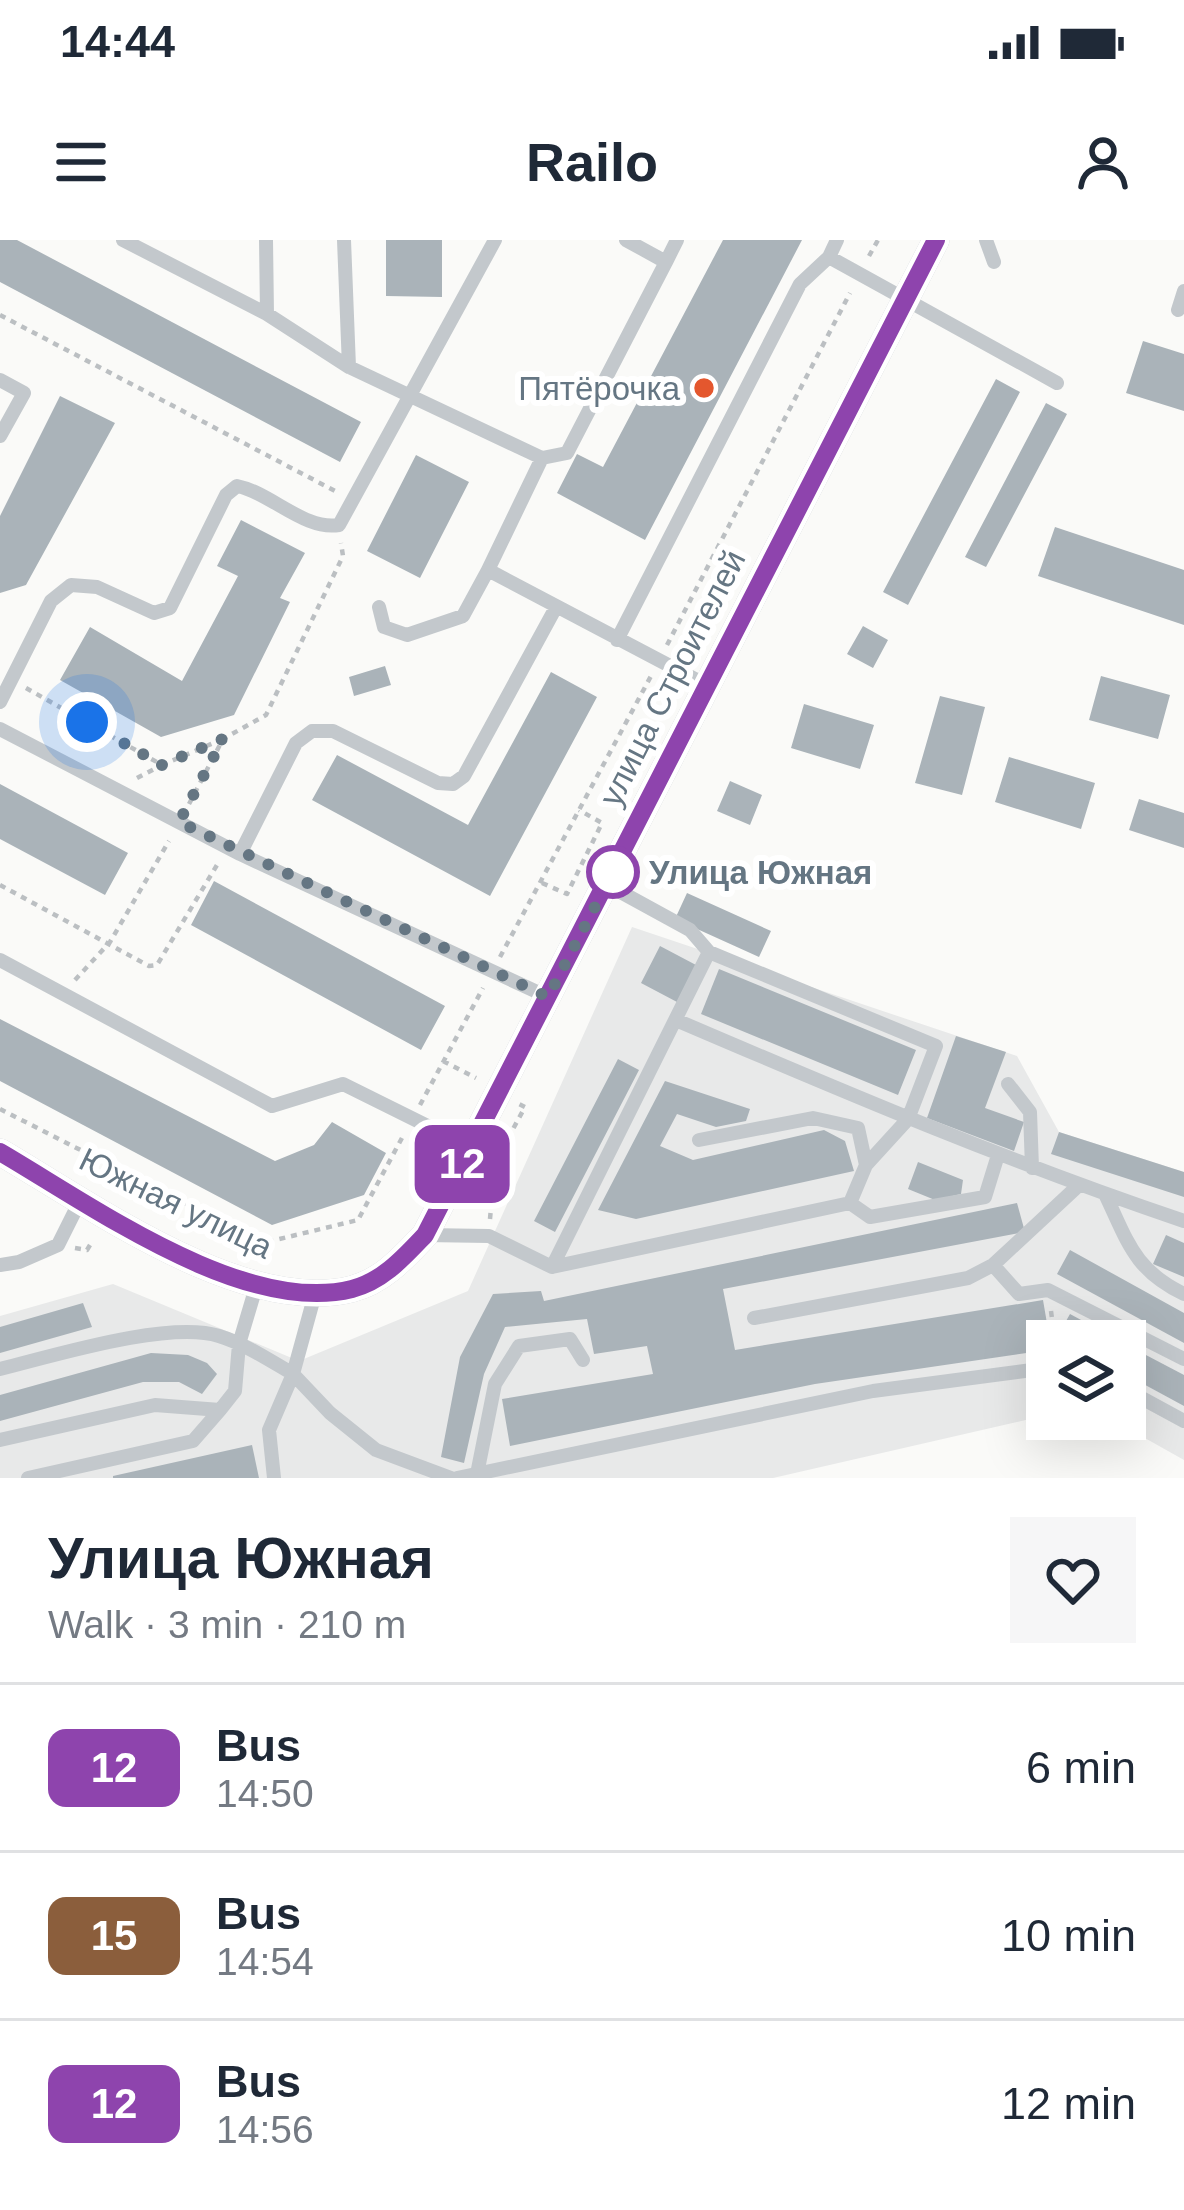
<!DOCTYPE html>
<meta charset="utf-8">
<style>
body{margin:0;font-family:Arial,sans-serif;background:#f6f6f7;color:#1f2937;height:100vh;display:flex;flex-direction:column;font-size:45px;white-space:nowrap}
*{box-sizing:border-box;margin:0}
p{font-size:39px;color:#747a83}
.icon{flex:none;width:66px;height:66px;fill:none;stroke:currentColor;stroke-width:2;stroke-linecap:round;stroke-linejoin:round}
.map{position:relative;height:1238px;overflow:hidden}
.panel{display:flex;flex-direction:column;background:#fff;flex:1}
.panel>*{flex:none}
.badge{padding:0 24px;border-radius:18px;font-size:42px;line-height:78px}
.tools{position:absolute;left:1026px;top:1080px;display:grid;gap:24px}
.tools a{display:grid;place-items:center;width:120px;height:120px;border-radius:0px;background:#fff;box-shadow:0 12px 48px #0002;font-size:60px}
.you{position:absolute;width:60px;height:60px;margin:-30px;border:9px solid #fff;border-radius:50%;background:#1a73e8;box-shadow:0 0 0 18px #1a73e833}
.map>.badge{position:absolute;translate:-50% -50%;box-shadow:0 0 0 6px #fff}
.round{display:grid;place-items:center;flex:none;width:126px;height:126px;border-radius:0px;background:#f6f6f7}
.headline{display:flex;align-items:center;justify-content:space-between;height:204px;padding:0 48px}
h1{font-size:57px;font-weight:800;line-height:90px}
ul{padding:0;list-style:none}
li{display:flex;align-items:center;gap:36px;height:168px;padding:0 48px;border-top:3px solid #e0e1e3}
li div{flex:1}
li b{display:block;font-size:45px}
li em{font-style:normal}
li .badge{min-width:132px;font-weight:700;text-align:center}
.status{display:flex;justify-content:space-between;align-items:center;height:84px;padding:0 60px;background:#fff;direction:ltr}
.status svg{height:33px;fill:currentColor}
header{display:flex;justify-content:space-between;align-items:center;height:156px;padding:0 48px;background:#fff;font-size:54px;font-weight:800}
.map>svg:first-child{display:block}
.built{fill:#e8e9e9}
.building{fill:#aab3b9}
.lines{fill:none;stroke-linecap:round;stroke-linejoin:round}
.path{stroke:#bbbfc2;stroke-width:4.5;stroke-dasharray:6 6;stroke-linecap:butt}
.service{stroke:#c3c8cc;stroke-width:14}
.minor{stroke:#c3c8cc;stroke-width:27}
.line-casing{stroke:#fff;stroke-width:27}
.line{stroke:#8e44ad;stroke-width:18}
.walk{stroke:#657683;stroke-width:12;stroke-dasharray:0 21.6}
.poi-dot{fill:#e4572e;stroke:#fff;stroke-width:4.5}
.stop-dot{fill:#fff;stroke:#8e44ad;stroke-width:6}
.labels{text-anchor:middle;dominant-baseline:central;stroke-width:12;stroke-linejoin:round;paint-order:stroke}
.poi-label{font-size:33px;fill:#657683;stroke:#fff;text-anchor:end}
.street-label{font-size:33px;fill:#657683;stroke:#fff}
.stop-label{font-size:33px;font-weight:bold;fill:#657683;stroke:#fff;text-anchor:start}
</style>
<div class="status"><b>14:44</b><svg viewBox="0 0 49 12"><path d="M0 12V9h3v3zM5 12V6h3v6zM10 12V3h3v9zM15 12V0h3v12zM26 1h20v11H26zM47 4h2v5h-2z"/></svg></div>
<header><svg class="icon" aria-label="menu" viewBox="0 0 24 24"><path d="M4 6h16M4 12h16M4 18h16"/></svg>Railo<svg class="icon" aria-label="person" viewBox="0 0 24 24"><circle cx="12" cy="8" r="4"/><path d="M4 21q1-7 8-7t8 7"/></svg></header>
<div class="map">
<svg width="1184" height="1238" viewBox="0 0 1184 1238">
<rect width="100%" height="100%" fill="#fafaf8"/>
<path class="built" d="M632,687l385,129 42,76 125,40v288l-73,-41h14v-78h-78v74l-274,63h-773v-162l113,-32 186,77 169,-70z"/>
<path class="building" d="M0,0h17l344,182 -21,40 -340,-180z
M386,0h56v57l-56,-1z
M723,0h79l-157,300 -88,-47 20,-39 26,13z
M1143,101l41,13v57l-58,-18z
M996,139l24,13 -112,213 -25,-13z
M60,156l55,27 -89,162 -26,8v-77z
M1046,163l21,11 -81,153 -21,-10z
M416,215l53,27 -49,96 -53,-27z
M241,280l64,33 -25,45 10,4 -56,113 -73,22 -101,-57 30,-53 92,54 56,-105 -21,-10z
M1055,287l129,43v55l-146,-49z
M863,386l25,14 -15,28 -26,-14z
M385,426l6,19 -37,11 -5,-19z
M551,432l46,25 -107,199 -178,-96 25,-45 131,70z
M1101,436l69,19 -12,44 -69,-19z
M940,456l45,11 -23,88 -47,-12z
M804,464l70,21 -14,44 -69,-21z
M1009,517l86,26 -14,46 -86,-27z
M730,541l32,14 -12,30 -33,-14z
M0,544l128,69 -23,42 -105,-56z
M1139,559l45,14v35l-55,-18z
M214,641l231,125 -24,44 -230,-125z
M687,653l84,38 -12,26 -84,-38z
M660,706l36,19 -19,37 -36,-19z
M719,729l197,81 -18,45 -197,-81z
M0,779l275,142 39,-16 18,-23 54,31 -22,42 -92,30 -272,-144z
M956,796l50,16 -21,56 39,14 -10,29 -87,-33z
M618,819l21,11 -84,162 -21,-11z
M665,841l85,28 -4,12 -30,6 -39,-13 -17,32 33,14 131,-30 21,11 9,30 -218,48 -38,-9z
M1059,892l125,40v25l-133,-43z
M918,922l45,18 -2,14 -26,6 -27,-11z
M1017,963l8,29 -302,57 12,61 308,-50 7,41 -3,9 -232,34 -305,62 -8,-47 151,-25 -6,-28 -53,8 -7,-35 -82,8 -21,47 -20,89 -23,-6 19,-100 33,-63 48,-3 3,10z
M1166,995l18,8v34l-31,-13z
M1070,1010l114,63v30l-127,-69z
M83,1063l9,24 -92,26v-26z
M1070,1074l50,27h-54l-9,-4z
M1125,1104l59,31v31l-59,-32z
M151,1113l37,2 19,8 10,11 -15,20 -23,-12h-36l-143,39v-26z
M252,1205l7,33h-146v-2z"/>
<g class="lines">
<path class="path" d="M869,16l9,-16
M0,75l337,177
M667,405l183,-352
M26,448l136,77 61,-26
M137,538l25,-13
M189,564l34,-65 43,-24 77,-159 -2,-13
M542,643l25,11 35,-71 -23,-13
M0,645l149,81 8,-1 60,-100
M500,717l151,-281
M75,740l35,-38 59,-101
M443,821l33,17
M420,865l63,-117
M0,869l263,134 95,-23 45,-84
M490,979l5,-57 30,-55 -6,-3
M75,1008l12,2 6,-10
M1051,1071l4,30"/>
<path class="service" d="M123,0l144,74 82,53 193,91 -54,112 220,116
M266,0l1,74
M344,0l5,127
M626,0l40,22 11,-22
M837,0l-8,17 228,126
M986,0l8,22
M1178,70l6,-19
M0,140l24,13 -24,43
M542,218l25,-5 99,-191
M379,367l5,20 23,8 56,-19 25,-46
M617,400l183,-356 29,-27
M0,462l51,-101 20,-16 26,2 57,26 16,-5 56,-113 11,-9c34,7 68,45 102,39l156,-285
M0,489l240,125 308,143
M240,614l56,-111 16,-12h21l105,52 15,1 11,-8 91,-167
M709,712l227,94 -28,73 -42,46
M0,720l272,146 71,-22 127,63
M676,780c168,72 335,143 508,201
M1008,844l22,28 2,56
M1105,954c23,48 29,76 79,100
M850,963l20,14 115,-20 13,-42
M425,995l64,1 63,31 298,-64 16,-38 -8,-37 -45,-10 -114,22
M0,1025l19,-3 39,-17 23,-46
M993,1025l26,29 29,-4 136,69
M552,1027l157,-315 -19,-22 -84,-46
M315,1054l-22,80 37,39 46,37 75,28
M754,1078l214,-40 25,-13 86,-80
M0,1129c53,-13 169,-49 219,-33 26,8 50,24 74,38l-24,56 5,48
M1125,1149l59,32
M0,1200l155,-35 65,5 15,-19 4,-47 17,-57
M477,1234l18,-90 24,-38 51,-7 13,21
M28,1238l165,-37 27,-31
M457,1238l416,-87 174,-23"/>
<path class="minor" d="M0,912c91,53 244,164 352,137 31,-8 52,-32 73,-54l511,-995"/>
</g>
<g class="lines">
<g class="line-casing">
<path id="line" d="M0,912c91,53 244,164 352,137 31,-8 52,-32 73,-54l511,-995"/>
</g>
<use href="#line" class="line"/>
<path class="walk" d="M87,482l75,43 61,-26 -44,83 369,175 65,-125"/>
</g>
<circle class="poi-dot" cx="704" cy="148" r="12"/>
<circle class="stop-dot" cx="613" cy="632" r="24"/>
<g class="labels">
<g class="poi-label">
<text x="680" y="148">Пятёрочка</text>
</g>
<g class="street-label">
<text transform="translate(672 438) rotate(-63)">улица Строителей</text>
<text transform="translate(176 963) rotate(26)">Южная улица</text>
</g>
<g class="stop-label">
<text x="649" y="632">Улица Южная</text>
</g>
</g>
</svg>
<div class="tools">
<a><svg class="icon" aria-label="layers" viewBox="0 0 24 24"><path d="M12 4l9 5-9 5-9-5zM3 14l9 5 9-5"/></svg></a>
</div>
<div class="you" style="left:87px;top:482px"></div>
<b class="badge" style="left:462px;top:924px;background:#8e44ad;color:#fff">12</b>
</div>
<section class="panel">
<div class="headline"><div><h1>Улица Южная</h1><p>Walk · 3 min · 210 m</p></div><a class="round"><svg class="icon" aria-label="heart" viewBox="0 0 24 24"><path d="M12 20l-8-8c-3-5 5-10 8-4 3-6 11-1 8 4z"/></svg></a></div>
<ul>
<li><span class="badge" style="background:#8e44ad;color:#fff">12</span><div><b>Bus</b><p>14:50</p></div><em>6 min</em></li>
<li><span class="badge" style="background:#8b5e3c;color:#fff">15</span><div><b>Bus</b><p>14:54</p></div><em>10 min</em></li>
<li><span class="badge" style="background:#8e44ad;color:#fff">12</span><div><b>Bus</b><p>14:56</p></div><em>12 min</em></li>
</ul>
</section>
